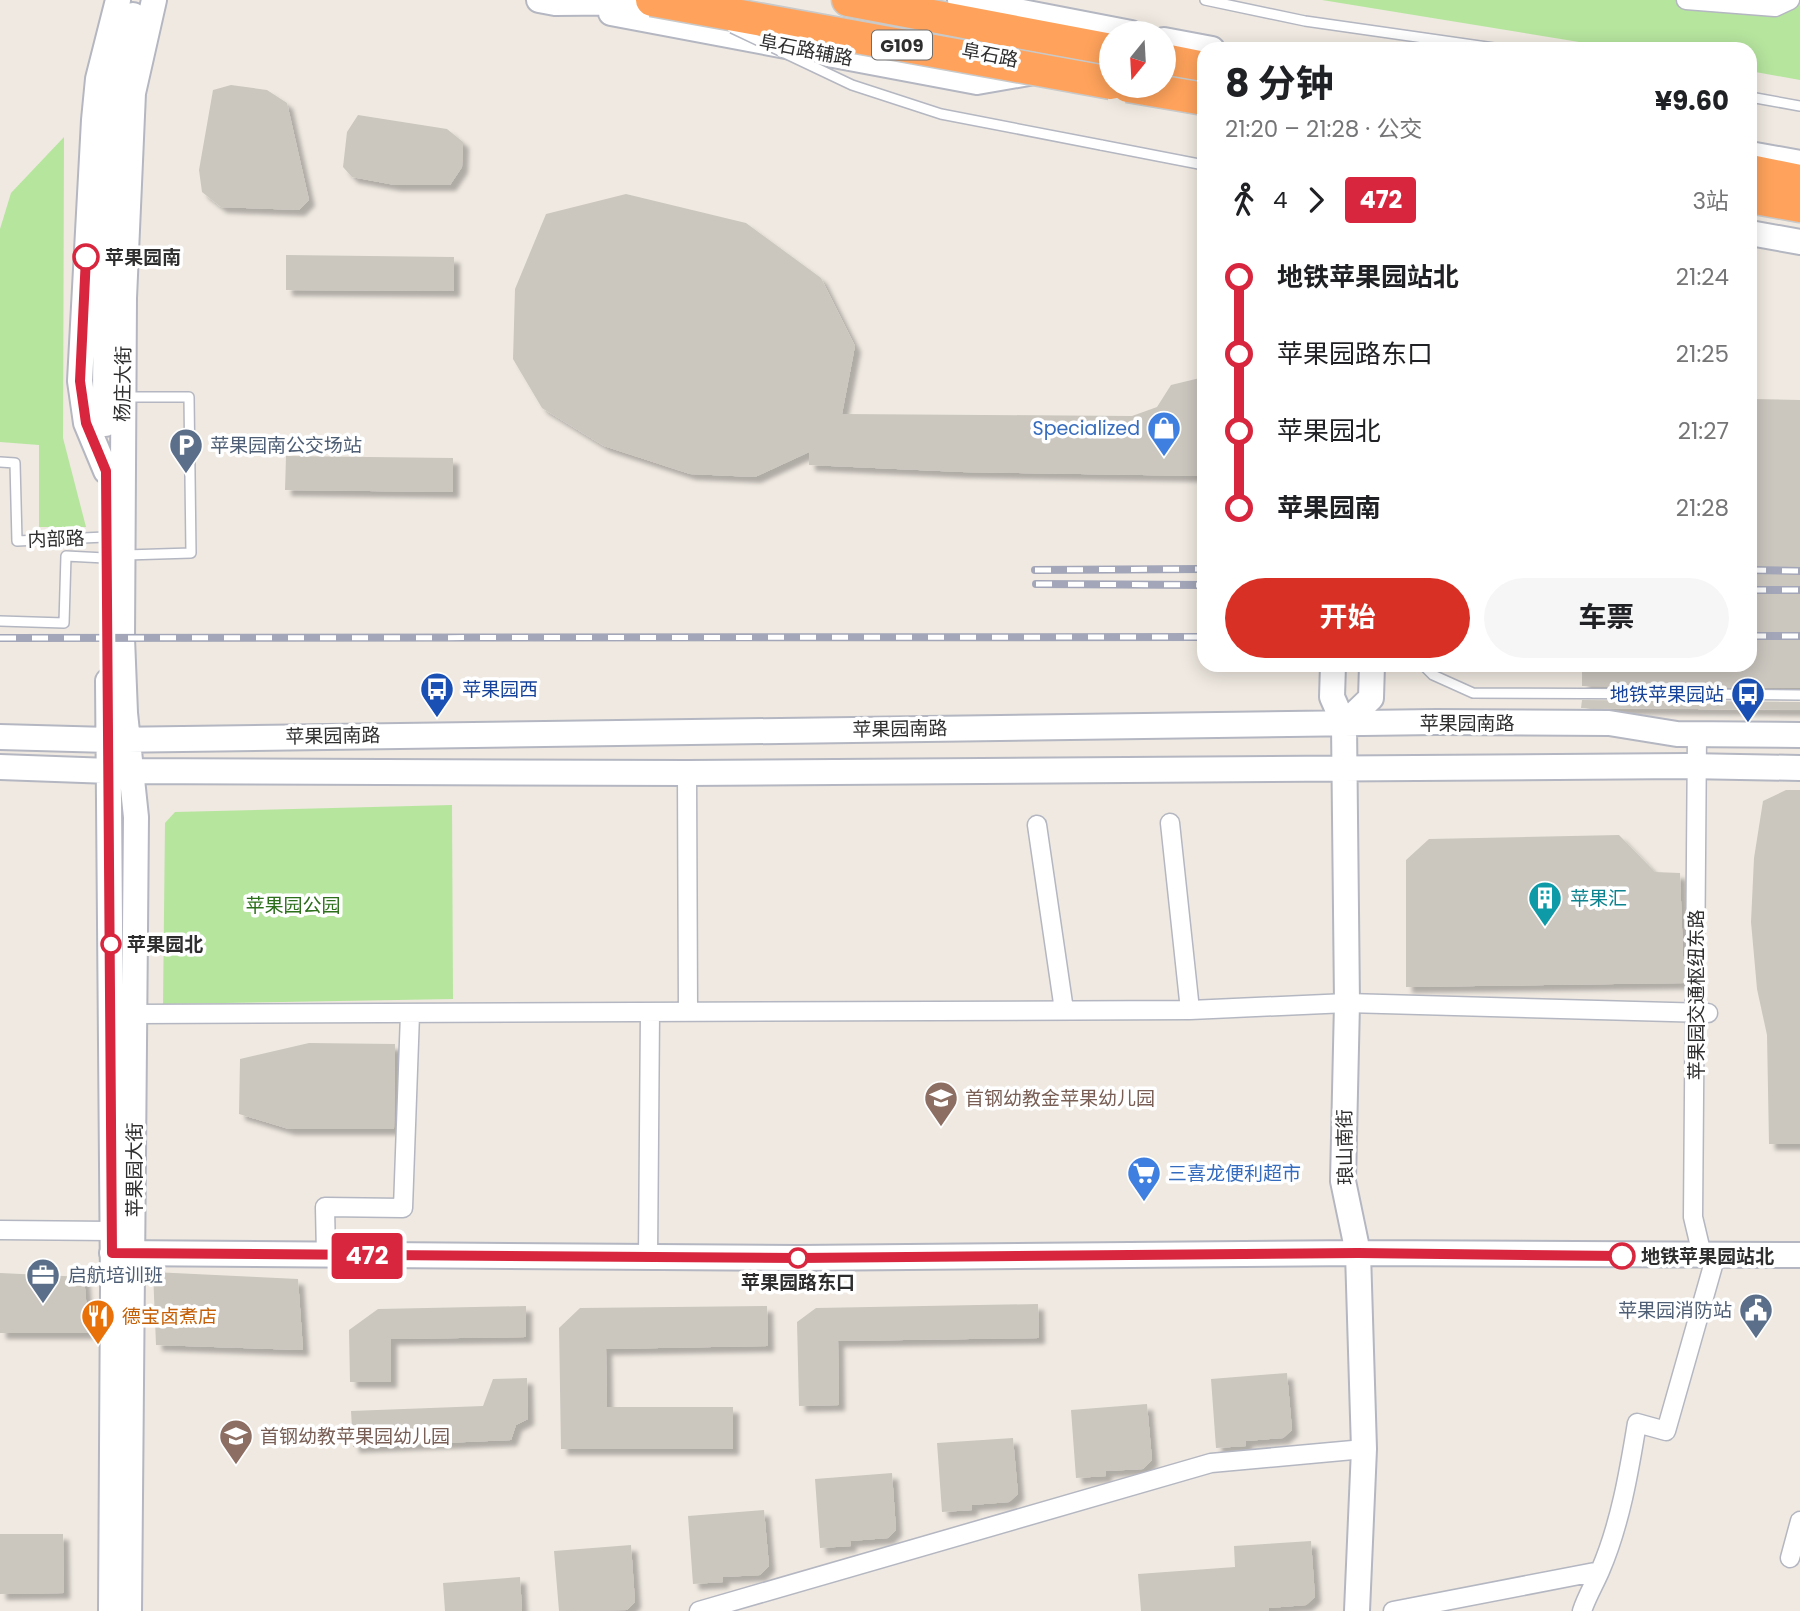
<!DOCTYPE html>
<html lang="zh">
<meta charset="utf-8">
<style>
body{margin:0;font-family:Poppins,"Noto Sans SC",sans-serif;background:#f6f6f6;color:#202124;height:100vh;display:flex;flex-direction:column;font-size:26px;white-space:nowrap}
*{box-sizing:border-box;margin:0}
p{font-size:23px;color:#757577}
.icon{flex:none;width:38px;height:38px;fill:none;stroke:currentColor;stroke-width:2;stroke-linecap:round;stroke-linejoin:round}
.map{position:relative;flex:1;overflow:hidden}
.details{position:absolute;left:1197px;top:42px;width:560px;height:630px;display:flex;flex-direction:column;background:#fff;border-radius:21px;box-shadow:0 4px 18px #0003}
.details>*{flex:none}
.badge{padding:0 14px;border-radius:5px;font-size:24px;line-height:46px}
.needle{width:46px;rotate:198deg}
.buttons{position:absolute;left:1099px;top:21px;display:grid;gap:14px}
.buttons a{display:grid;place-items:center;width:77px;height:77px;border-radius:50%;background:#fff;box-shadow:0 4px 18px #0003;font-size:35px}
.map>.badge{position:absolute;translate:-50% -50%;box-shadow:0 0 0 4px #fff}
.legs{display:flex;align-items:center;gap:10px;height:77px;padding:0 28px;font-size:23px}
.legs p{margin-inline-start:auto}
.overview{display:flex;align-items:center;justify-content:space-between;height:119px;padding:0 28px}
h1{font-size:38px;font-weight:700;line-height:52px}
.button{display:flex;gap:14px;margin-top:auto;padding:14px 28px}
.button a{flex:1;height:80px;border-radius:42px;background:#d93025;color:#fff;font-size:28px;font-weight:700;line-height:80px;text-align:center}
.button a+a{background:#f6f6f6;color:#202124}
ul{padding:0 28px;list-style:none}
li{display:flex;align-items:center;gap:24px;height:77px;font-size:26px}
li i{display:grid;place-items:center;width:10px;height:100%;margin:0 9px;background:currentColor}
li i::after{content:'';width:18px;height:18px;margin:-9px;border:5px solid;border-radius:50%;background:#fff}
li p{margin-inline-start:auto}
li:first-child i{background:linear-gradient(#0000 50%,currentColor 0)}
li:last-child i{background:linear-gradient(currentColor 50%,#0000 0)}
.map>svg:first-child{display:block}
.park{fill:#b6e59e}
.building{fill:#cbc7bf;filter:url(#shadow)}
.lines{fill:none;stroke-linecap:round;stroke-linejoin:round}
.lane-casing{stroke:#b4b7c1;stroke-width:12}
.street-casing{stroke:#b4b7c1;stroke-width:21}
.secondary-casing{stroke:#b4b7c1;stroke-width:28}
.highway-casing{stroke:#c9c9c9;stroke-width:35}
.lane{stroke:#fff;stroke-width:9}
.street{stroke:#fff;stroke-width:18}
.secondary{stroke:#fff;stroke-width:24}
.highway{stroke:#ffa35c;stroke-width:32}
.rail-casing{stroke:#a3a6b8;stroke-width:8}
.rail{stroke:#fff;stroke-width:5;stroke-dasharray:16;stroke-linecap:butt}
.lane-bridge-casing{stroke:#b4b7c1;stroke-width:12;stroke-linecap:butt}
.highway-bridge-casing{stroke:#c9c9c9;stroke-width:35;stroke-linecap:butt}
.lane-bridge{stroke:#fff;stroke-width:9}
.highway-bridge{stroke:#ffa35c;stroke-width:32}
.line-1-casing{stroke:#fff;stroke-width:16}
.line-1{stroke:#d7263d;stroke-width:10}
.stop-1-dot{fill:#fff;stroke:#d7263d;stroke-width:3.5}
.labels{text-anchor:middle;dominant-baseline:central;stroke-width:7;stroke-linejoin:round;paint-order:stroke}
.shield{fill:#fff;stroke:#6d6d6d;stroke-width:2}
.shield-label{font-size:18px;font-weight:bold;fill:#2e2e2e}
.street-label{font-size:19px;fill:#2e2e2e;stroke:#fff}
.stop-label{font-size:19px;font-weight:bold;fill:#2e2e2e;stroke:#fff;text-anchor:start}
.shop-label{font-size:19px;fill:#366cbe;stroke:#fff;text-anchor:end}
.service-label{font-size:19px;fill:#4e5e75;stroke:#fff;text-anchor:start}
.transit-label{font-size:19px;fill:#164399;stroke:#fff;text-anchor:start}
.culture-label{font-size:19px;fill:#0d838f;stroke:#fff;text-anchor:start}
.park-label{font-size:19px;fill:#2c6e1b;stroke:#fff}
.education-label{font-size:19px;fill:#785e54;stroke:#fff;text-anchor:start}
.food-label{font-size:19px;fill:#c56008;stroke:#fff;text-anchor:start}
</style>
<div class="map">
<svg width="1800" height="1611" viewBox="0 0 1800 1611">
<defs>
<filter id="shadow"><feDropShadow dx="6" dy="6" stdDeviation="2" flood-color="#0004"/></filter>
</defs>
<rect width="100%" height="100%" fill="#efe9e1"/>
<path class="park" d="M1322,0h478v80l-50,-9v-22h-128z
M64,137l-1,301 23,89h-47v-82l-39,-3v-213l11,-36z
M452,805l1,194 -290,5 2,-181 10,-11z"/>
<path class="building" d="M231,85l36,5 20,13 22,97 -10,10 -78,-3 -19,-15 -3,-22 14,-80z
M358,115l89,14 16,13 -1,25 -12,18h-55l-43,-8 -9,-10 4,-35z
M626,194l120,29 75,55 34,68 -13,68 290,2 25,-9 14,-22 33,-8v99l-242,-4 -153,-7v-13l-54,25 -65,-3 -86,-28 -62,-38 -29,-49 2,-70 31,-75z
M286,255l168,2v34l-168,-1z
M1750,399l50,1v288l-218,-2v-21h168z
M286,456l167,2v34l-168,-2z
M1582,700l218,2v8l-219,-2z
M1786,790h14v354h-31l-2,-109 -10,-46 -6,-67 3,-64 9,-57z
M1619,835l36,37 25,1 4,110 -278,4v-127l23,-21z
M309,1043l86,1 -1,85h-105l-50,-15 1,-55z
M153,1272l145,7 5,71 -147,-5z
M0,1273l84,4 5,56h-89z
M1038,1304l1,34 -201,3 1,64 -40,1 -2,-84 19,-14z
M526,1306v31l-135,2v43h-41l-1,-52 29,-21z
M767,1306l1,40 -162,3 1,58h126v42h-172l-2,-121 21,-20z
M1287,1373l5,57 -9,8 -37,3v5l-30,2 -5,-69z
M527,1378l1,41 -12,6 -5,15 -158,7 -2,-36 132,-5 10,-27z
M1147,1404l5,56 -9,9 -37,2v5l-30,2 -5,-68z
M1013,1438l5,56 -9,8 -37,3v5l-30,2 -5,-69z
M892,1473l4,57 -8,8 -38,3 1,5 -31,2 -5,-69z
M764,1510l5,56 -9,9 -37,2v5l-30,2 -5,-68z
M0,1534h63l1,59 -64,1z
M1311,1541l4,56 -9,8 -37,3v3h-128l-3,-37 97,-7 -1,-21z
M631,1545l4,57 -8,8 -68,1 -5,-60z
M520,1577l2,34h-77l-2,-28z"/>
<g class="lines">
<g class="lane-casing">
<path id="lane" d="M1205,0l100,21 196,28
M1750,97l50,9
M1101,145l103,20
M124,397h65l2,156 -65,2
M0,462l15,1 2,78 88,-4
M0,621l64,2 2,-67 39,2
M1423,665l10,10 40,18 232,1"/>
</g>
<g class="street-casing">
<path id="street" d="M1686,0l89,7 15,-7
M1697,735l-4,482 9,38
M687,773l1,239
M1170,823l20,187
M1037,825l27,185
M135,1014l1055,-4 157,-7 361,10
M0,1230l112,1
M326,1255l-1,-48 78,1 7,-194
M648,1258l2,-246
M1790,1558l10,-37
M699,1611l512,-148 153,-14
M1393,1611l207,-40
M1582,1611c5,-15 12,-26 18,-40 20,-46 29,-99 37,-148l29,8 50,-176"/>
</g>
<g class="secondary-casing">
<path id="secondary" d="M539,0l16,3 113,-1
M960,0l171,33
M611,13l366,69 52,-9
M1164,40l48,9
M1750,154l50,9
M1750,233l50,9
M105,424c0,-75 1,-150 4,-224 4,-64 7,-124 24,-185
M106,471l-20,-48 -6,-42 14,-261 4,-41 20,-79
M1333,665l-1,32 12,27 3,279 -4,178 15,72 6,196 -7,162
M108,681l5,605 -2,325
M1344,724l27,-26 1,-33
M0,737l109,3 1327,-18 173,1 68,11 123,1
M0,767l110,4 577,2 1000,-7 113,2
M112,1253l686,5 560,-5 442,2
M129,1611l7,-794 -11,-104 -3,-75 2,-340 9,-205 21,-93"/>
</g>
<g class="highway-casing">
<path id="highway" d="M848,0l263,50
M1164,60l40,8
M1750,171l50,10
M1750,197l50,9"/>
</g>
<use href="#lane" class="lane"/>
<use href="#street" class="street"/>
<use href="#secondary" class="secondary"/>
<use href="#highway" class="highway"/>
<g class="rail-casing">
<path id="rail" d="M1035,570l169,-1
M1750,570l50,1
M1036,584l168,1
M1750,590h50
M1750,636h50
M0,638l1204,-1"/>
</g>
<use href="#rail" class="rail"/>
<g class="lane-bridge-casing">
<path id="lane-bridge" d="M732,28l120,57 89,29 160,31
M1705,694l95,1"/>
</g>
<g class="highway-bridge-casing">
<path id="highway-bridge" d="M652,0l459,83
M1128,86l76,13"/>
</g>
<use href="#lane-bridge" class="lane-bridge"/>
<use href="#highway-bridge" class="highway-bridge"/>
</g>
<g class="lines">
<g class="line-1-casing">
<path id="line-1" d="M86,257l-6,124 6,42 20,48 6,782 686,5 560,-5 264,3"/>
</g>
<use href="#line-1" class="line-1"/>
</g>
<defs>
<g id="shop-pin" transform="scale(1.75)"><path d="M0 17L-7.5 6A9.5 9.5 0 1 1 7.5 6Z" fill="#3f7fe0" stroke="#fff"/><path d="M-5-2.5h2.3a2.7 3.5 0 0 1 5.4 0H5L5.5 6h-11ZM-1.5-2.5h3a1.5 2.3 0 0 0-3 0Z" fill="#fff"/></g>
<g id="parking-pin" transform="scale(1.75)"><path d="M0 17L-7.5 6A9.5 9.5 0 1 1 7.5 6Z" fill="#5c6f8a" stroke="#fff"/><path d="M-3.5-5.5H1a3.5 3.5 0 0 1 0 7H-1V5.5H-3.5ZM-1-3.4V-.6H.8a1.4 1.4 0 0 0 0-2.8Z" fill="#fff"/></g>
<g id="bus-pin" transform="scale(1.75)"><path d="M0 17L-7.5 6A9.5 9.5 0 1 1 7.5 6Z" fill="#1a4fb4" stroke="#fff"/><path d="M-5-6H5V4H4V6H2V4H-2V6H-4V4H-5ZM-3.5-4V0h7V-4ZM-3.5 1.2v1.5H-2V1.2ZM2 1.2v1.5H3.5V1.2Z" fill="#fff"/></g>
<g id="building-pin" transform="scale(1.75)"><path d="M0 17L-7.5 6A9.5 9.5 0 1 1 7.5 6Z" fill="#0f9aa8" stroke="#fff"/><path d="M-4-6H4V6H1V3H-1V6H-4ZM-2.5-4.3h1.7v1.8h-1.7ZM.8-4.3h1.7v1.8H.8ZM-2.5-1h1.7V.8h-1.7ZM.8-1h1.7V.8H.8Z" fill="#fff"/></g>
<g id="school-pin" transform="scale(1.75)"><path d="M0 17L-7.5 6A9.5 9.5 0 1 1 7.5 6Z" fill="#8d6e63" stroke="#fff"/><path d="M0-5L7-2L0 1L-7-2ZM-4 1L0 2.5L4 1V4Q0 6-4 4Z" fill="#fff"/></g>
<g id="supermarket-pin" transform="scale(1.75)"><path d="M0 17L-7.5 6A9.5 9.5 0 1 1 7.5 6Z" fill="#3f7fe0" stroke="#fff"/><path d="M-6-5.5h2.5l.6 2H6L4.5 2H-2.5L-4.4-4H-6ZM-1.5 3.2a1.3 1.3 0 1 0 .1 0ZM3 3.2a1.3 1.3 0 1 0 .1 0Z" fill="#fff"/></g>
<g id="office-pin" transform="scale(1.75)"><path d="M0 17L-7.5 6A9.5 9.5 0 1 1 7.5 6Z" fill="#5c6f8a" stroke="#fff"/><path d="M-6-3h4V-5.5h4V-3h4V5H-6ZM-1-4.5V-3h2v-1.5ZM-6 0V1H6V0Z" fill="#fff"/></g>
<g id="civic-pin" transform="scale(1.75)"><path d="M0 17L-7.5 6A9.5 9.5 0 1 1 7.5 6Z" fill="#5c6f8a" stroke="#fff"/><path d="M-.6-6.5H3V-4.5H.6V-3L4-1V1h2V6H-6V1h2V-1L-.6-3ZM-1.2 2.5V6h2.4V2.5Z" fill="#fff"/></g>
<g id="restaurant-pin" transform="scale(1.75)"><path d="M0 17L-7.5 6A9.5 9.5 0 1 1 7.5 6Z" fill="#e8710a" stroke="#fff"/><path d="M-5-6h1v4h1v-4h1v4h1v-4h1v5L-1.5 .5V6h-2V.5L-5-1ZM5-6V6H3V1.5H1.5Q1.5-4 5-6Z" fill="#fff"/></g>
</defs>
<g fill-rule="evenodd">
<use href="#shop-pin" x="1164" y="428"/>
<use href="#parking-pin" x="186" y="445"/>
<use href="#bus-pin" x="437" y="689"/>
<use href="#bus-pin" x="1748" y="694"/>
<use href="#building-pin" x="1545" y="898"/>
<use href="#school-pin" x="941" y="1098"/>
<use href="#supermarket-pin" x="1144" y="1173"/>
<use href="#office-pin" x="43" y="1275"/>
<use href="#civic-pin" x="1756" y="1310"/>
<use href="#restaurant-pin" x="98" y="1316"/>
<use href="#school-pin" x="236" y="1436"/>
</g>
<g class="stop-1-dot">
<circle cx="86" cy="257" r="12"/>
<circle cx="111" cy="944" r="9"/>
<circle cx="1622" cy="1256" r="12"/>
<circle cx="798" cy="1258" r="9"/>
</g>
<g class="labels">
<rect class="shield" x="872" y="30.5" width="60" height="29" rx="5"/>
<g class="shield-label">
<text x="902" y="45">G109</text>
</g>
<g class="street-label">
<text transform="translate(806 50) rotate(11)">阜石路辅路</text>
<text transform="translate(990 55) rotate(11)">阜石路</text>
<text transform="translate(123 384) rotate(-89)">杨庄大街</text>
<text transform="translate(56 539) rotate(-2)">内部路</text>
<text x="1467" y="723">苹果园南路</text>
<text transform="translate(900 729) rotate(-1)">苹果园南路</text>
<text transform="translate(333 736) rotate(-1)">苹果园南路</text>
<text transform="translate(1696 995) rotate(-90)">苹果园交通枢纽东路</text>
<text transform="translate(1345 1147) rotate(-91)">琅山南街</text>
<text transform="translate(134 1170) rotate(-90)">苹果园大街</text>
</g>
<g class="stop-label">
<text x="105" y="257">苹果园南</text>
<text x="127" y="944">苹果园北</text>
<text x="1641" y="1256">地铁苹果园站北</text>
<text x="798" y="1282" text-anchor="middle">苹果园路东口</text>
</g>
<g class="shop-label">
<text x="1140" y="428">Specialized</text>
<text x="1168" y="1173" text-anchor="start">三喜龙便利超市</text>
</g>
<g class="service-label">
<text x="210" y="445">苹果园南公交场站</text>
<text x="68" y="1275">启航培训班</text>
<text x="1732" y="1310" text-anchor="end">苹果园消防站</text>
</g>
<g class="transit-label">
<text x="462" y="689">苹果园西</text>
<text x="1724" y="694" text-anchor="end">地铁苹果园站</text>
</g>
<g class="culture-label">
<text x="1570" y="898">苹果汇</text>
</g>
<g class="park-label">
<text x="293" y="905">苹果园公园</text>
</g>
<g class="education-label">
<text x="965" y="1098">首钢幼教金苹果幼儿园</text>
<text x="260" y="1436">首钢幼教苹果园幼儿园</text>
</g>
<g class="food-label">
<text x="122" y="1316">德宝卤煮店</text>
</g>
</g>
</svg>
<div class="buttons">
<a><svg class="needle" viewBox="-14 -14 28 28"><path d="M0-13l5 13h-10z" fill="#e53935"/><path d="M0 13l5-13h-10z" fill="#757577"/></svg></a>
</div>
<b class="badge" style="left:367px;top:1256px;background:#d7263d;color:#fff">472</b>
<section class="details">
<div class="overview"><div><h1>8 分钟</h1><p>21:20 – 21:28 · 公交</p></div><b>¥9.60</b></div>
<div class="legs"><svg class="icon" aria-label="walk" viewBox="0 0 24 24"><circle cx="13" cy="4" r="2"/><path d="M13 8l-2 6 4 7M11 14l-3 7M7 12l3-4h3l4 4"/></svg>4<svg class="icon" aria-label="forward" viewBox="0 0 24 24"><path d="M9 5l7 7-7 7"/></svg><b class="badge" style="background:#d7263d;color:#fff">472</b><p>3站</p></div>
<ul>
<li><i style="color:#d7263d"></i><b>地铁苹果园站北</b><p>21:24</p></li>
<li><i style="color:#d7263d"></i><span>苹果园路东口</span><p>21:25</p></li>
<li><i style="color:#d7263d"></i><span>苹果园北</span><p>21:27</p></li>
<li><i style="color:#d7263d"></i><b>苹果园南</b><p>21:28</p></li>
</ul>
<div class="button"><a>开始</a><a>车票</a></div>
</section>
</div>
